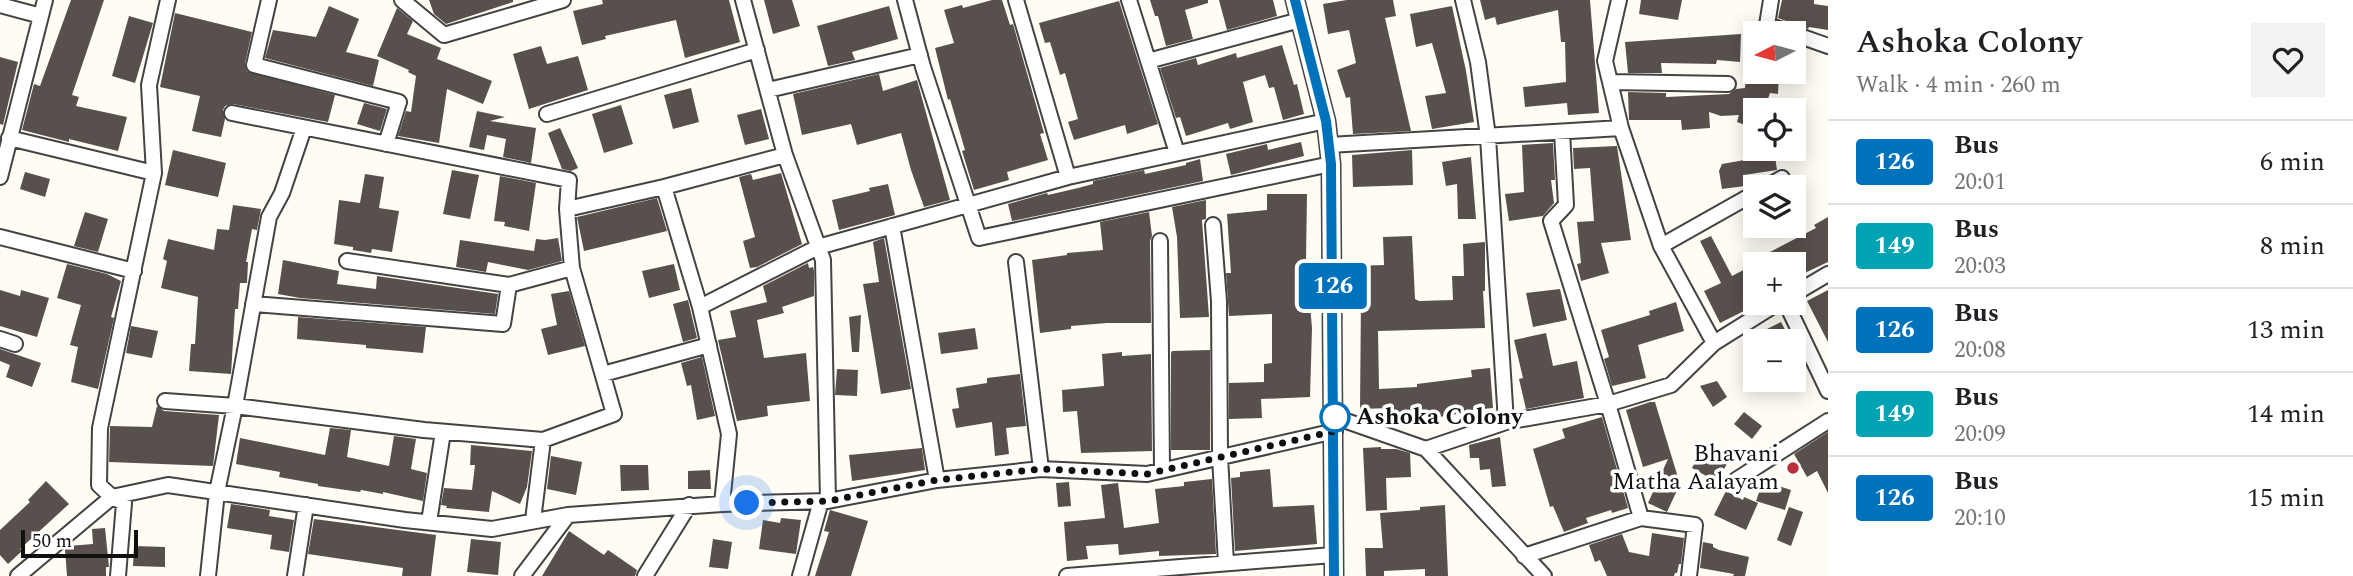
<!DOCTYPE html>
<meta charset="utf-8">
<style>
body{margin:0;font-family:Spectral,serif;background:#f2f2f2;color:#202124;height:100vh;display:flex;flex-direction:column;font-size:26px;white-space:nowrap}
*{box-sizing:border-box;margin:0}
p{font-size:23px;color:#757577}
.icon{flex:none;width:38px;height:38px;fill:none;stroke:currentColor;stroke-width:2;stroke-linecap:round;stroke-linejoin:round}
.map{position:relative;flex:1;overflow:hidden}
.drawer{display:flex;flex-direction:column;background:#fff;width:525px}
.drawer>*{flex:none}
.badge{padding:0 14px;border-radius:5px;font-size:24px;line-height:46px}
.needle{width:46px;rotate:264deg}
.fabs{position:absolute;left:1743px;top:21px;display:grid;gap:14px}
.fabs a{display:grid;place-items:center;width:63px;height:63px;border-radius:0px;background:#fff;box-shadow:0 4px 18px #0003;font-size:35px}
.scale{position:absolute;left:21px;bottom:18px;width:117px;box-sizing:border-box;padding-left:7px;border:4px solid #101010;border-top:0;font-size:19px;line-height:24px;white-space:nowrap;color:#101010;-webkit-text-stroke:5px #fff;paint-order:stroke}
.you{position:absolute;width:35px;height:35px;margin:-18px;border:5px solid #fff;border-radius:50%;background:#1a73e8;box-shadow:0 0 0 10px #1a73e833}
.map>.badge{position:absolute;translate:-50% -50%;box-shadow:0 0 0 4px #fff}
.round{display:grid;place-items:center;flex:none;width:74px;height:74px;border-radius:0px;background:#f2f2f2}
.overview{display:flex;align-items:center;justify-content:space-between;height:119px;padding:0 28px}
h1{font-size:33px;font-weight:600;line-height:52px}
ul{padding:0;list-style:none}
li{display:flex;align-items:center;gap:21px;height:84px;padding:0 28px;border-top:2px solid #e0e0e0}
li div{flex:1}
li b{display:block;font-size:26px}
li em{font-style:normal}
li .badge{min-width:77px;font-weight:700;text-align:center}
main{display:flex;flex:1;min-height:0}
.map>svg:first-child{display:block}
.building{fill:#58504c}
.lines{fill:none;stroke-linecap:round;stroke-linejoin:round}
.minor-casing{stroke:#434343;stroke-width:18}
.tertiary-casing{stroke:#434343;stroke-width:21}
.minor{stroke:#fff;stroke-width:14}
.tertiary{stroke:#fff;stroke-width:18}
.line-casing{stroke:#fff;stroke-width:16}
.line{stroke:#0072bc;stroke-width:10}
.walk{stroke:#101010;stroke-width:7;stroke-dasharray:0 12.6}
.stop-dot{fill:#fff;stroke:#0072bc;stroke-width:3.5}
.poi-dot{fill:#b92e39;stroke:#fff;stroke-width:2.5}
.labels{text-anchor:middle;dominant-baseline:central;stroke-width:7;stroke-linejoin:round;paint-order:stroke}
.stop-label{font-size:24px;font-weight:bold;fill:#101010;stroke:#fff;text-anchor:start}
.poi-label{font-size:24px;fill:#101010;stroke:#fff;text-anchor:end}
</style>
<main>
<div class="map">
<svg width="1828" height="576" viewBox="0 0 1828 576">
<rect width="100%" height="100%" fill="#fefcf3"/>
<path class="building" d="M71,0h33l-32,95 7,2 -3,9 51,11 -9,34 -49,-12v3l-47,-12 12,-46 6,2z
M429,0h84v2l-67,22 -12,-10z
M602,0h127l11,42 -55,16 -9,-38 -71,16 1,3 -24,6 -9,-34 30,-7z
M764,0h28l8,26 -27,8z
M992,0h10l8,25 3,-1 31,109 -4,1 8,26 -41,12 2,8 -35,10 -12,-39 3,-1 -15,-51 -2,1 -13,-52 19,-5 -10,-33 18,-5 1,3z
M1150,0h58v3l-23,7 8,29 -27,7 -8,-30h-3z
M1219,0h54l4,16 -50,14z
M1347,0h46l3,16 -11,2 26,113 -58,3 -3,-37 -4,1 -9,-28 19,-7 -7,-33 -21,4 -5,-30z
M1480,0h110l9,113 -31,2 -1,-12 -42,4 -2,-20 43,-5 -1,-40h-4l-3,-32 -61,15 -2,-8 -10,3z
M1641,0h41l-4,20 -39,-6z
M1782,0h32v4l14,2v24l-19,-3 -1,2 -30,-11z
M1119,1l39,123 -31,10 -2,-9 -51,15 -6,-18 10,-3 -13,-46 -5,2 -10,-33 -5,1 -6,-20z
M329,6l30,13 -13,33 33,8 -6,26 -108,-28 8,-28 43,7z
M889,6l9,33 -46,13 3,8 -27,6 -11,-40z
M1452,6l14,65 8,51 -42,7 -7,-33 21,-3 -14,-50 -16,4 -6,-33z
M397,8l16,13 -6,13 34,14 -4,11 55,22 -9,23 -36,-15 -8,54 -41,-7 8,-25 5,1 5,-36 -8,-4 1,-2 -32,-14z
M175,13l77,19 -7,31 2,8 88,24 -7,27 -95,-18 -8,2 -2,4 2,9 -4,18 -29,-6 8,-35 -40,-9z
M129,16l24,7 -18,60 -23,-7z
M1741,34l-1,28 -23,-2 -1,4 -55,-1 1,10h-34l-3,-31z
M1282,45l12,40 3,-1 7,30 -21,6 -9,-33 -5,1 -4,-13 -22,7 10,40 -23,7 -2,-6 -42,13 -6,-19 -4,1 -16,-50 36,-10 2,7 38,-12 1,5z
M541,46l6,18 31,-8 10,34 -59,19 -16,-55z
M0,57l18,5 -15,63 -3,-1z
M1746,72h33l-1,22 -8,-1 -6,17h-9v19l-18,-7 2,-7 -18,1 -12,-4 1,16 -28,2 -1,-10h-52l-1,-28 38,1v4l63,-3 7,-5 9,-1z
M879,74l4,17 34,-11 33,120 -26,7 -13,-37 -10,-37 -44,12 -6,-21 -49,11 -9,-41z
M691,88l8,34 -26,7 -9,-34z
M364,103l23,6 -7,22 -23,-7z
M621,105l12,39 -29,9 -12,-39z
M761,109l8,30 -24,6 -8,-30z
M477,111l28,6 -15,4 46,7 -5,35 -28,-6 3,-18 -19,-4 -3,15 -15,-3z
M560,128l18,40 -7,3 -9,-2 -14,-36z
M1301,142l3,14 -73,19 -5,-21 41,-10 1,6z
M1553,143l2,37h-4l3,23 -11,13 -34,5 -4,-27 19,-2 -2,-47z
M1617,146l14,94 -30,3 8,30 -28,8 -4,-17 4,-1 -4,-41 17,-1 -4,-53 -16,1 -1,-21z
M1749,149h25l3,21 -33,5 1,11 -23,3 -3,-18 3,-7 28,-5z
M173,150l53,13 -8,34 -53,-12z
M1412,150l1,35 -60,2 -1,-32z
M1471,157l5,62h-18l-1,-35 -11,2 -4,-24z
M1200,159l3,22 -191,40 -4,-17 39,-11 1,2 30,-7 15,-4v-3l51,-11 1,4 41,-9v-2z
M452,170l27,5 -9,44 -27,-5z
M25,172l25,7 -5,18 -25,-8z
M781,173l21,71 -45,23 -7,1 -7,-27 12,-4 -16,-60 12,-3 2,6z
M365,174l19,3 -5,31 20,3 -7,41 -20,-3 -1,4 -18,-3v-3l-19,-3 5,-44 21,3z
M500,176l36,7 -7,48 -25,-5 1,-4 -11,-1z
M888,184l7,31 -56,15 -7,-30 38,-9 -1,-3z
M1267,194h40l-1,66 6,68 -2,69 -49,2 1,19 -33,1v-36l35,-1v-18l8,-1v-49l-43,2 -3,-43h5l-4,-59 40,-4z
M657,198l10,33 -83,20 -7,-34z
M1206,200v19l-4,1 7,97 -29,1 -3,-81 -5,-30z
M233,205l28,4 -4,21 -5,-1 -6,33h2l-1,21h-7l-2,26h-3l-4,65 -42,-3 2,-27h4l3,-47 -37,-9 6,-27 -4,-2 5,-20 46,11 3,-21 12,1z
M85,212l23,7 -10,33 -24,-6z
M1149,212l3,24 -2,5 1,82h-44l-36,3v3l-31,4 -8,-73 35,-5v-2l36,-3 -3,-28z
M1828,217v45l-34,16v-14h-47l69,-36 -2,-3z
M1412,236l3,63 4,2 34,-1 -1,-24h12l-1,-32 22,-2v49h-2l2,37 -107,3 1,58 38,-2v-3l55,-7 -1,-7 19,-2 3,40 -30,3v2l-42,7 -29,-1 -1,-11 -31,1 1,-112h-6l-1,-31 30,-1 -1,-28z
M1711,236l21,40 23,-12v34l-8,5h13l-40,20 -16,-32 17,-8 -21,-42z
M558,238l4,23 -34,9 -40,-8 -2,10 -30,-5 4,-27 74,11 2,-12 9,1z
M884,238l27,151 -30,5 -18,-110 16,-2 -6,-40z
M283,260l56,11 -2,13 39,5 1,-13 121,18 -3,20 -195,-16 -22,-4z
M808,263l1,5 4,-1 1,4v25l-32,11 2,6 -27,7 7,38 42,-5 4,48 -43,5 1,10 -31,5 -19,-81 18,-3 -6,-26 37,-9 -4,-16z
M67,264l40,10 14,7 -10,36 3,1 -16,71 -27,-7 7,-35 -8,-2 11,-40 -24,-7z
M674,264l6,26 -31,8 -7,-27z
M1560,289l7,31 -34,7 -7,-34z
M0,290l20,6 1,-6 28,8 -12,39 -37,-11z
M1828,290v52l-21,-41z
M569,291l16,55 -37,9 -7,-26 16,-4 -6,-31z
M688,300l9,38 -14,4 -10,-38z
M1676,302l8,29 -46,14 8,33 -34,8 -8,-27 5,-2 -8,-27 49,-15 -1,-4z
M861,315l-2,37h-7l-3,-35z
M298,317l128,10 -3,26 -57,-5v-3l-69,-6z
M1781,322l10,19h-48z
M131,326l27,5 -6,27 -26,-5z
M975,328l3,21 -37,5 -3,-21z
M1546,333l7,33 24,-5 7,37 -58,11 -7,-30 4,-1 -9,-38z
M0,349l41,14 -9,24 -26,-10 4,-12 -10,-4z
M1210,350v100h-39v-97l1,-2z
M1122,352v4l29,-2 1,97 -71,2 -4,-42 -14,1 -1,-22 42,-4 -2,-32z
M702,357l13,59 -18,4 -6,-35 -4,1 -6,-23z
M837,369l21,1 -1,26 -22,-1z
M1020,374l6,52 -20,2 3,26 -14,2 -3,-34 -36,6 -4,-19 7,-1 -3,-20 31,-5v-5z
M1717,381l10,16 -14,10 -13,-21z
M1650,402h5l25,82 -13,28 -19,-9 20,-44 -25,8 -17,-57z
M157,406l7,5 55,4 -6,51 -104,-4 1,-36 42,1z
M1744,412l18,14 -10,13 -18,-15z
M1602,417l26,91 -16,5 -1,-3 -25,8 2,5 -24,9 -11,-26 -3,1 -17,-58 32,-11 -3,-9z
M330,428l21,2 -4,27 42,9 5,-30 22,3 -5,30 16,4 -4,28 -40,-9v2l-22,-4 -1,2 -42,-6v-2l-39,-7 1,-5 -44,-8 4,-26 85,17z
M1828,432v61l-11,-22 -10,6 -13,-23z
M1500,437l6,49 -14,1 -2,-18 -10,1 -1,-12h-9l-1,-13z
M471,445l61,6 -5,36 -7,17 -28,-13 -3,21 -43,-4 1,-2 -6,-1 3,-17 28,2 3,-25h-5z
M1704,446l25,14 -12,22 -25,-14z
M1381,447v2h15l14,4 1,24 -25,1 1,32 -21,1 -3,-63z
M922,448l3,22 -73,11 -3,-26z
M551,456l31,6 -6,33 -29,-6z
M620,465h28l1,25 -28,1z
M1270,469l3,38 41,-2 3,39 -82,7 -4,-73 9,-1v-5z
M710,470l1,19h-23v-18z
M1212,479l4,75 -57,2v-5l-40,4 -1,-11 -32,2 2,13 -21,2 -3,-39 41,-4 -4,-33 17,-2 6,45 35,-5 -4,-34 29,-3v-4z
M46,481l23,23 -49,45 2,2 -14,13 -8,-9v-25l30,-28 -2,-2z
M1763,481l28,9 -6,20 -29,-9z
M1069,482l2,24 -13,1 -2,-24z
M1726,491l17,9 1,-3 14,6 -12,27 -32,-15z
M231,504l39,6 -1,6 25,4 -5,32 -19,-3 2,-14 -45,-7z
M1445,505l3,71h-23v-7l-41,2v5h-18l-1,-28h18l-3,-35 40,-3v-3z
M1789,507l14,5 -12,34 -14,-6z
M830,510l38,11 -17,55h-36l14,-44 -5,-1z
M781,518l20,2 -5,34 -37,-5 4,-29 17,3z
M314,519l122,16 -5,41h-29l1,-8 -95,-14z
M105,528l4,39h-3v9h-39l-2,-27 3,-3 25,-2 -1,-15z
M569,531l35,24 4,-5 29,20 -2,6h-93z
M1652,533l32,5 -3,26h-2l-2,9h-2l-1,3h-67l-7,-16 -5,2 -6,-17 33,-11 7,18 20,4z
M471,539l30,3 -3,33 -31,-3z
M713,539l19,3 -4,27 -19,-2z
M1703,542l10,2v3l6,3 30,7 -4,19h-12l1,-2 -34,-6z
M134,546l31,1v20l-32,-1z"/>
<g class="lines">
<g class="minor-casing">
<path id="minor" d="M269,0l-15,65 145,37 -13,42
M402,0l42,35 119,-35
M743,0l42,155 38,105 5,241
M905,0l18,67 56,171 352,-74
M1016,0l52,177
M1129,0l48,153
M1771,0l-4,25 25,8
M0,5l41,11
M1794,34l34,12
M1148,61l152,-41
M1611,82l117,2
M768,90l152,-35
M232,113l337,67 -2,29
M547,114l210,-64
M1621,128l40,118 53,97
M9,138l145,35
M1329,145l292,-17 -16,-67 14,-61
M0,177l45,-177
M664,187l36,120 29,127 -7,70
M1766,187l16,-9
M1213,225l6,76 1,156 6,106
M892,226l45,254
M0,237l134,34
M1160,241l2,229
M1661,246l94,-53
M347,261l162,24
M1016,262l25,207
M1794,294l34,-20
M1786,303l42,88
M253,304l250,20 6,-39 63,-17
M700,307l118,-60 250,-70 258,-56
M0,339l15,5
M603,374l106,-29
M165,401l70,5 189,24 119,10 71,-26 -42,-146 -5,-59 97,-22 121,-32
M1335,417l91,32 80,-27 -18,-285 -10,-75 -15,-62
M1506,422l102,-18 63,-19 43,-42 64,-40
M1426,449l118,127
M1736,480l92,-59
M112,497l56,-12 237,35 87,9 76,-14 154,-11 106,-3 109,-21 104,-11 106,5 188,-43
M112,497l12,6 -6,73
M1641,518l54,7 -6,51
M533,520l10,-80
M429,522l14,-90
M1524,556l117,-38 -33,-114 -57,-183 15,-16 -4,-73
M18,576l94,-79 -13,-12 1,-57 54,-255 -5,-88 19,-85
M208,576l9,-84 18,-86 34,-189 13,-24 22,-65
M295,576l11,-71
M522,576l46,-61
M645,576l44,-71
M800,576l21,-75
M1067,576l266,-21"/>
</g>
<g class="tertiary-casing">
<path id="tertiary" d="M1295,0l31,121 5,43 3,412"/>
</g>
<use href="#minor" class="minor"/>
<use href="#tertiary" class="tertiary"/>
</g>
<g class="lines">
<g class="line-casing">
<path id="line" d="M1295,0l31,121 5,43 3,412"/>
</g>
<use href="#line" class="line"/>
<path class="walk" d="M747,503l81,-2 109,-21 104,-11 106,5 188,-43v-14"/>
</g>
<circle class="stop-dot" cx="1335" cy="417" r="14"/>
<circle class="poi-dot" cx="1793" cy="468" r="7"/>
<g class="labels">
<g class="stop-label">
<text x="1356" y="417">Ashoka Colony</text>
</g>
<g class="poi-label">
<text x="1779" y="454">Bhavani<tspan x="1779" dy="28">Matha Aalayam</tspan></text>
</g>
</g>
</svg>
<div class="fabs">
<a><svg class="needle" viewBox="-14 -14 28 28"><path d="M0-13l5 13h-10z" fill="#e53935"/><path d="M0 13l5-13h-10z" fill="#757577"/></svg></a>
<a><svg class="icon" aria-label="locate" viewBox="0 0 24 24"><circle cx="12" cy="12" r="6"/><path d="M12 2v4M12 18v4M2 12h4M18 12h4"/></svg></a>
<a><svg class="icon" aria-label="layers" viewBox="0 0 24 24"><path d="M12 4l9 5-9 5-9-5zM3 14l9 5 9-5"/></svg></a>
<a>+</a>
<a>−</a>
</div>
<div class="scale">50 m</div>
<div class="you" style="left:747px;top:503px"></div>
<b class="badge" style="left:1333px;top:286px;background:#0072bc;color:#fff">126</b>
</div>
<section class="drawer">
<div class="overview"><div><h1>Ashoka Colony</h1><p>Walk · 4 min · 260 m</p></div><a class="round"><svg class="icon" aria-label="heart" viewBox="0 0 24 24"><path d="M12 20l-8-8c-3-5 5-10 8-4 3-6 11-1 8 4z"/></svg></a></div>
<ul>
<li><span class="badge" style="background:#0072bc;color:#fff">126</span><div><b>Bus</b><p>20:01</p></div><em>6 min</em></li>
<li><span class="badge" style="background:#00a3b4;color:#fff">149</span><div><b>Bus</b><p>20:03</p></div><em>8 min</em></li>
<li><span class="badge" style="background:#0072bc;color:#fff">126</span><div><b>Bus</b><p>20:08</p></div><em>13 min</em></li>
<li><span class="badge" style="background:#00a3b4;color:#fff">149</span><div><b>Bus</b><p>20:09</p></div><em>14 min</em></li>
<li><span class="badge" style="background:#0072bc;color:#fff">126</span><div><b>Bus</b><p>20:10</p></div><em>15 min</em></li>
</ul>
</section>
</main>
